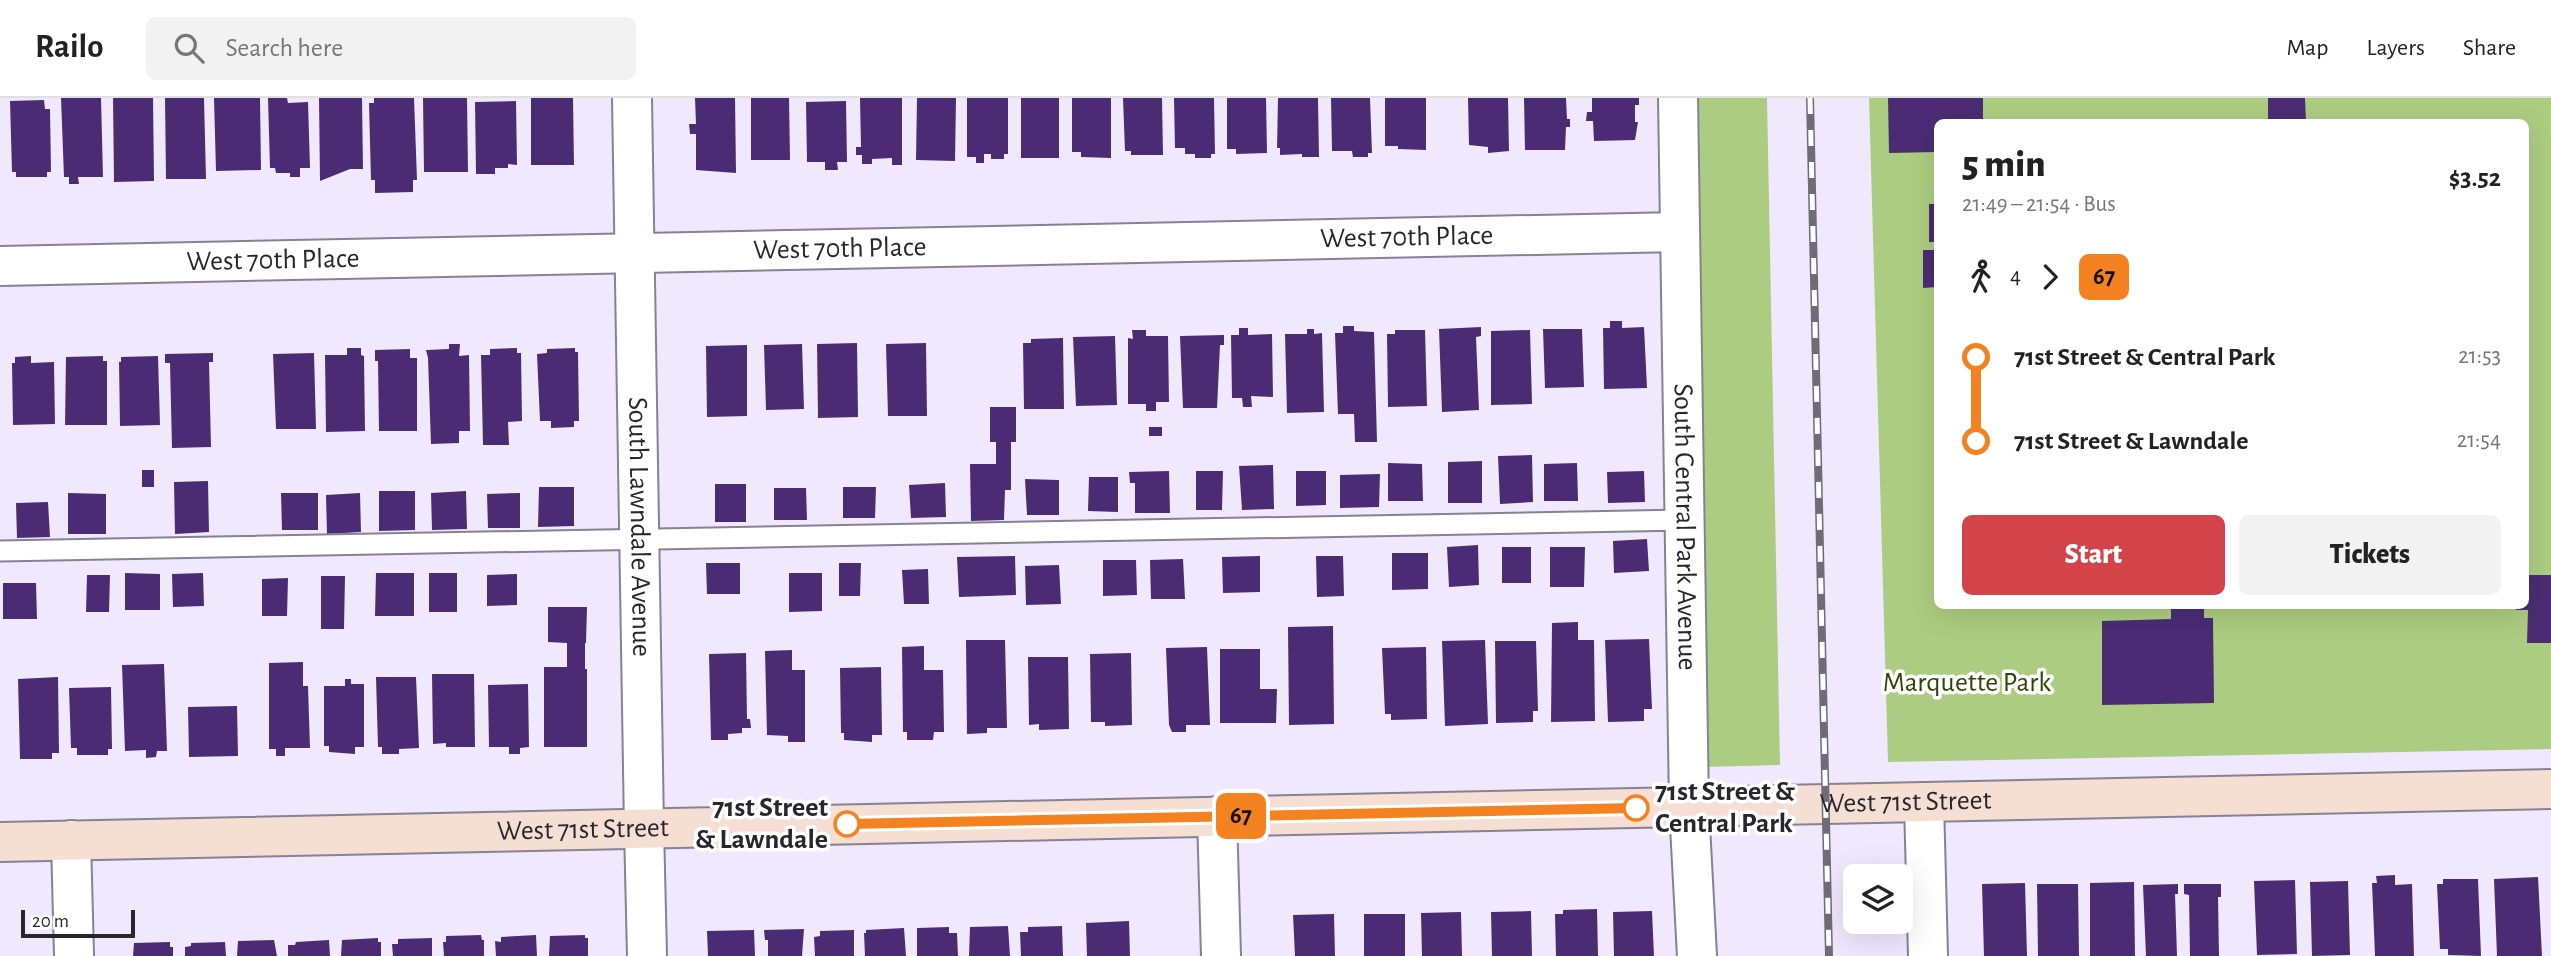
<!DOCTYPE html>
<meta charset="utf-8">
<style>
body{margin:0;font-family:"Alegreya Sans",sans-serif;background:#f2f2f2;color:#222;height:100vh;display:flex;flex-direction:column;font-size:26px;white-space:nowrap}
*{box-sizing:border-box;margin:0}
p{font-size:23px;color:#767676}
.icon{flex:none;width:38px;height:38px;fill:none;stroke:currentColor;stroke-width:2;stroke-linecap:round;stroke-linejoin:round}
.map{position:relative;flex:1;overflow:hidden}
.details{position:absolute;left:1934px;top:21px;width:595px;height:490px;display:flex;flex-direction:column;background:#fff;border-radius:10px;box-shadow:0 7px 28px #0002}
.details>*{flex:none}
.badge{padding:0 14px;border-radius:10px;font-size:24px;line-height:46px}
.tools{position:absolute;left:1843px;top:766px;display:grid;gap:14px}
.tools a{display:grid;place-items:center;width:70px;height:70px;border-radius:10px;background:#fff;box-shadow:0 7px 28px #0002;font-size:35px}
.scale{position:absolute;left:21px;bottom:18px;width:114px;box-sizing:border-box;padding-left:7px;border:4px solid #28262d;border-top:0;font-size:19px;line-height:24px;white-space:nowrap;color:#28262d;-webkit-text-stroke:5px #fff;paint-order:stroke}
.map>.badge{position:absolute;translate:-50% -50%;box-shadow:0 0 0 4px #fff}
.legs{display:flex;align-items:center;gap:10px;height:77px;padding:0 28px;font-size:23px}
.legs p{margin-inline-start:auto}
.headline{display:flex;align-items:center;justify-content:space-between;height:119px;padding:0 28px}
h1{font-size:38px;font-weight:800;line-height:52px}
.primary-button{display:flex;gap:14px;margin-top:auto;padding:14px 28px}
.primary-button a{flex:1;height:80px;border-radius:10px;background:#d3434a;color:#fff;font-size:28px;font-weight:800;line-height:80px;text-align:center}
.primary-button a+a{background:#f2f2f2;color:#222}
ul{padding:0 28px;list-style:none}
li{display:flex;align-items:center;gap:24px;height:84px;font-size:26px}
li i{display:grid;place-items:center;width:10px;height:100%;margin:0 9px;background:currentColor}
li i::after{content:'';width:18px;height:18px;margin:-9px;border:5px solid;border-radius:50%;background:#fff}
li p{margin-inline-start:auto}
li:first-child i{background:linear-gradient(#0000 50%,currentColor 0)}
li:last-child i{background:linear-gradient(currentColor 50%,#0000 0)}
header{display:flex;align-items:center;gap:42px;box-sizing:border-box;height:98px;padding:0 35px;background:#fff;border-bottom:2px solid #e0e0e0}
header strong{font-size:33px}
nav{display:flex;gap:38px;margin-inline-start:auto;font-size:24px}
.search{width:490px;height:63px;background:#f2f2f2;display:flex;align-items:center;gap:18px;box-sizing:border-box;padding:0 24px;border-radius:10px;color:#767676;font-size:26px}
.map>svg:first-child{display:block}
.green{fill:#accd81;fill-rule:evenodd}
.building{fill:#4b2c74}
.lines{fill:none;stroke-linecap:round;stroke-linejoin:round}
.service-casing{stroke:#878194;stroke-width:23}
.minor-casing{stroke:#878194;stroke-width:42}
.tertiary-casing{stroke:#878194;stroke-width:42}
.secondary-casing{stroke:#878194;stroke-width:42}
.service{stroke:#fff;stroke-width:19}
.minor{stroke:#fff;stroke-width:38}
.tertiary{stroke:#fff;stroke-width:38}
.secondary{stroke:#f4dfd2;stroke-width:38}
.rail-casing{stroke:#6f6b77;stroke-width:8}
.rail{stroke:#fff;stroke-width:5;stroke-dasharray:16;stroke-linecap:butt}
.line-1-casing{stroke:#fff;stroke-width:16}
.line-1{stroke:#f58220;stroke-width:10}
.stop-1-dot{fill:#fff;stroke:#f58220;stroke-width:3.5}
.labels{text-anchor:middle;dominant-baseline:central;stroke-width:7;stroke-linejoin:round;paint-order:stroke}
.street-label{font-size:28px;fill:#28262d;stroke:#fff}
.park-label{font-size:28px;fill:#2f4505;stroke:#fff}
.stop-label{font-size:28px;font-weight:bold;fill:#28262d;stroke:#fff;text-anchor:start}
</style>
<header>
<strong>Railo</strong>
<div class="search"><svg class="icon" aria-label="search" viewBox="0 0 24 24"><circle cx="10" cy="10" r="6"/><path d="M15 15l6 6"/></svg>Search here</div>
<nav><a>Map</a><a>Layers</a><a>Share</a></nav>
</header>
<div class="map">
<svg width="2551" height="858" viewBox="0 0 2551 858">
<rect width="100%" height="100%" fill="#f0e9fe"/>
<path class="green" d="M1694,0h73l13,667 -76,2z
M1869,0h682v651l-663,13zM1937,24h588v484h-588z"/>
<path class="building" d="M61,0h40l2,79h-25l1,7h-10v-7h-5z
M113,0h40l1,83 -40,1z
M165,0h39l2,81h-40z
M214,0h46l1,72 -45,1z
M268,0h19l1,5 20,-1 2,66h-10v9h-10v-4h-14l-1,-5h-5z
M319,0h43l1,71h-13l-30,12z
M374,0h40l3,82h-4v12l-38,1v-13h-4l-2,-77h5z
M423,0h44l1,74h-44z
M531,0h42l1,67h-43z
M695,0h40l1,75 -40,-3v-36h-6l-1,-10h7z
M751,0h38l1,62h-39z
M860,0h42v67h-10v-7l-20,1v5h-10v-9h-6v-8h5z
M917,0h39l-1,63 -39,-1z
M967,0h41v56h-4v5h-13v-5h-7v9h-8v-6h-9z
M1021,0h38v60h-38z
M1072,0h39v60l-30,-1v-5h-9z
M1123,0h39l1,57h-32v-4h-6z
M1174,0h40l1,56h-4v4h-16v-4h-10v-6h-10z
M1227,0h39l1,55 -31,1v-5h-9z
M1278,0h40l1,59h-17v-3l-22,1v-7h-3z
M1331,0h39l2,55h-4v4h-15l-1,-6h-20z
M1385,0h41v52l-28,-1v-3h-13z
M1468,0h40l1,53 -21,2v-6l-19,-2z
M1524,0h42l1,21h3v8h-4l-1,23h-40z
M1592,0h47v7h-4v17h3l-3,18 -41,1 -1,-20h-7l1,-9h5z
M1888,0h95v22l-46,2v30l-48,1z
M2268,0h37l1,24h-38z
M44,2l1,9h5l1,63h-4v5h-31v-5h-4l-2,-71z
M516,3l1,64 -9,-1v4h-13v6h-19l-1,-72z
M846,3l1,61h-10l1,8h-13v-8h-18l-1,-60z
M1929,106h8v38h-8z
M1923,152h14v37l-14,1z
M1610,223h12v7l22,-1 3,61 -43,1 -1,-61h7z
M1343,228h11v5l20,1 3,110h-22l-1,-28h-16l-3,-81h8z
M1481,229v9l-5,1 3,73 -37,2 -3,-83z
M1239,230h9v7l24,-1 1,63 -22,-1 1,11h-9l-1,-9h-10l-1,-63h8z
M1307,231h7v5l8,-1 2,79 -37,1 -2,-79h22z
M1543,231h39l2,58 -39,1z
M1132,232h14v6h22l1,66h-13v9h-10v-7h-18v-66l5,1z
M1395,232h30l2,76 -39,1 -1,-73h8z
M1530,232l2,74 -41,1v-74z
M1224,237v10h-4l-3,63h-34l-3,-72z
M1115,238l2,69 -41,1 -3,-69z
M1063,240l1,71h-40l-1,-66h8v-4z
M857,245l1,74 -40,1 -1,-74z
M926,245l1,73h-39l-2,-72z
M449,246h11l-1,12 10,-1 1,76h-11v12l-28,1 -3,-86 -2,-8 23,-1z
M802,246l2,65 -38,1 -2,-65z
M747,247v71l-40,1 -1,-71z
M347,250h14v7l3,1 1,75 -39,1 -1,-77h22z
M517,250v5h4l1,68 -14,1 1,23h-26l-2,-90h9v-6z
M575,250v4h3l1,69h-5v6l-23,1v-7h-11l-3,-67 10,-1v-4z
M410,251v9h7v73h-38l-1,-70h-3v-11z
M213,255v9h-4l2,85 -39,1 -2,-85h-5v-9z
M314,255l2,76h-40l-3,-75z
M31,258v7l23,-1 1,62 -42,1 -1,-62h3v-6z
M103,258v5h4v64h-42l1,-68z
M158,258l2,69 -40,1 -1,-64h2v-5z
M990,309h26v35h-5v48h-6l-1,30 -33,1 -1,-57h26v-22h-6z
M1149,329h13v9h-13z
M1532,357l1,47 -33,2 -2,-48z
M1482,363v42h-34v-41z
M1388,365l34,1 1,37h-35z
M1577,365l1,38h-34v-37z
M1273,367l1,44 -32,1 -3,-44z
M142,372h12v17h-12z
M1169,373l1,42h-35v-30h-5l-1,-11z
M1196,373h27l-1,39h-26z
M1296,373h30v34l-30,1z
M1644,373l1,31 -37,1 -1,-31z
M1380,376l-1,33 -39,1v-33z
M1089,379h29v35l-30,-1z
M1025,381l34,1v35h-32z
M208,383l1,51 -34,2 -1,-52z
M945,385l1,34 -35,1 -2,-33z
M715,386h31v38h-31z
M539,389h35v39l-36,1z
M843,389h33l-1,31h-32z
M774,390h32l1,32h-33z
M379,393h36v39l-36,1z
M466,393l1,38 -35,1 -1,-37z
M68,395l38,1v40h-38z
M281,395h37v37h-36z
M360,395l1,39 -34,2 -1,-39z
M520,395v35h-32l-1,-34z
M48,404l2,35 -33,1 -1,-35z
M1647,441l2,32 -35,2 -1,-32z
M1478,447l1,40 -30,2 -2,-40z
M1502,449h29v36h-29z
M1550,449h35l-1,40h-34z
M1392,455h36v36l-36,1z
M1015,458l1,39 -57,2 -2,-40z
M1260,458v36l-37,1 -1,-36z
M1316,458h27l1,40 -27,1z
M1183,461l2,40h-34l-1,-39z
M1103,462h33l1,35 -34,1z
M706,465h34v31h-33z
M839,465h22l-1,33h-21z
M1059,467l2,39 -35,1 -1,-39z
M928,471l1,35h-25l-2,-34z
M125,475l35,1v36h-35z
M203,475l1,33 -31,1 -1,-33z
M376,475h38v43h-39z
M429,475h28v39h-28z
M789,475h33v38l-33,1z
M517,476v31l-30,1v-31z
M87,477h23l-1,37h-23z
M2527,477h24v68h-24l1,-33h-12v-4h9l2,-6z
M321,478h24l-1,53h-23z
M288,480l-1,38h-25v-37z
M3,485h33l1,36h-34z
M2171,508h33v12h9l1,85 -112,2v-84l69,-2z
M548,509h39l-1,36h-1v26h2v78h-43v-80h23v-24l-19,-1z
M1578,524v18h16l1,81 -44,1 1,-99z
M1333,528l1,98 -45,1 -1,-98z
M1649,541l3,70h-8v12l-36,1 -3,-82z
M966,542h39l2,88h-20v5l-20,1z
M1485,542l3,84 -43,2 -3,-85z
M1495,543h41l2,70h-5v11l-37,1z
M924,548v24h19l1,62h-10l-1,8h-26v-8h-4l-1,-85z
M1207,549l3,78h-24v7h-14l-3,-7 -3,-77z
M1426,549l1,72 -36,1v-6h-6l-3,-66z
M1220,551h40v40h17l-1,34h-56z
M792,552v20h13v72h-17v-6l-21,-1 -2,-84z
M746,555l1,66h3l1,9h-9v5l-14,1v6h-17l-2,-86z
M1131,555l1,72 -27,1v-4h-14l-1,-68z
M1028,559h40l1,72 -30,1v-6l-10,1z
M303,564v24h5l2,62h-25v8h-9v-7h-7v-86z
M164,566l3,87h-10l-1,6 -10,1v-8l-21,1 -3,-86z
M881,569l1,68h-10v7l-28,-2v-7h-3l-1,-65z
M432,576h42l1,73h-29v-4l-13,1z
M58,579l1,76h-7v6h-32l-2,-80z
M376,579h40l3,71 -20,1v5h-17v-7h-4z
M345,581h6v5h13v63h-9v7l-26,-2v-6h-5v-60h21z
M528,586l1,63 -9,1v6h-11v-7h-20l-1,-62z
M111,589l1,62h-4v6h-31v-7h-6l-2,-60z
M237,608l1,50 -49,1 -1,-50z
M2395,777v10l17,-1 2,72h-39l-3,-73h5l-1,-7z
M2538,779l4,79h-45l-3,-77z
M2443,781h35l3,77 -33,-1v-6h-8l-3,-65h6z
M2295,782l2,74 -40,1 -3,-74z
M2348,783l2,74 -38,1 -2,-74z
M2134,784l1,74h-45v-73z
M2025,785l2,73h-43l-2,-72z
M2037,786h41l1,72h-41z
M2178,786v10h-3l2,62h-31l-3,-71z
M2184,786h37v13h-3l1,59h-29l-1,-61 -5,-1z
M1597,811l1,47h-42l-1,-42h8v-4z
M1531,813l1,45h-40l-1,-44z
M1652,813l2,45h-40l-1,-44z
M1461,814l1,44h-40l-1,-43z
M1334,816l1,42h-40l-2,-41z
M1364,816h41v42h-41z
M1129,823l1,35h-43l-1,-33z
M1008,828l2,30h-41l1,-29z
M1062,828l1,30h-42l-1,-24h8v-5z
M949,829v6h8l1,23h-41v-28z
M904,830l2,28h-41l-1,-23h2v-3z
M804,831l-2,27h-34v-16h-3l-1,-10z
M754,832l1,26h-47l-1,-25z
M854,832v26h-39l-1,-19 6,-1v-5z
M481,837l1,5h2v16h-40l-1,-14h3v-6z
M536,837l1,21h-41l-1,-15 6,1v-5z
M585,837v3h3v18h-39l1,-20z
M378,840v4h3v14h-40l1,-16z
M432,840v18h-39l-1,-12h6v-5z
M274,842l3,16h-40l1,-15z
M329,842l1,16h-42v-11h7l1,-3z
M170,844v5h3v9h-40l1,-13z
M225,844l1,14h-41v-9l6,-1v-3z"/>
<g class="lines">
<g class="service-casing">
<path id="service" d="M0,453l1685,-31"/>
</g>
<g class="minor-casing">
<g id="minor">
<path id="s1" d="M1678,0l11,709 8,149"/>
<path id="s2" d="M0,168l1680,-34"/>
<path d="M1924,704l4,154"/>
<path d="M1217,718l4,140"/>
<path d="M644,730l3,128"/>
<path d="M71,742l3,116"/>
</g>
</g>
<g class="tertiary-casing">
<g id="tertiary">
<path id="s3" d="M632,0l12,730"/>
</g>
</g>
<g class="secondary-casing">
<g id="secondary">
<path id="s4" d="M0,744l2551,-53"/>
</g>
</g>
<use href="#service" class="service"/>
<use href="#minor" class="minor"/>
<use href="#tertiary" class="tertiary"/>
<use href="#secondary" class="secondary"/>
<g class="rail-casing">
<path id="rail" d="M1810,0l19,858"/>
</g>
<use href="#rail" class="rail"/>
</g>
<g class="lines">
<g class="line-1-casing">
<path id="line-1" d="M847,726l789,-16"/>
</g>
<use href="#line-1" class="line-1"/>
</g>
<g class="stop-1-dot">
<circle cx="1636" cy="710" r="12"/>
<circle cx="847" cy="726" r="12"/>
</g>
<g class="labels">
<g class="street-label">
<text stroke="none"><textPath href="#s2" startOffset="1407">West 70th Place</textPath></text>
<text stroke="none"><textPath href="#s2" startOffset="840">West 70th Place</textPath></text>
<text stroke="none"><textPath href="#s2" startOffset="273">West 70th Place</textPath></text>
<text stroke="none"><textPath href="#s3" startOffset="429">South Lawndale Avenue</textPath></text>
<text stroke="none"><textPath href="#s1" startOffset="429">South Central Park Avenue</textPath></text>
<text stroke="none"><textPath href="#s4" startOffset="1906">West 71st Street</textPath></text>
<text stroke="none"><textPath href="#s4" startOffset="583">West 71st Street</textPath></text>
</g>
<g class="park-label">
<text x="1967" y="585">Marquette Park</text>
</g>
<g class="stop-label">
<text x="1655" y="694">71st Street &amp;<tspan x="1655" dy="32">Central Park</tspan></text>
<text x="828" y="710" text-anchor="end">71st Street<tspan x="828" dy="32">&amp; Lawndale</tspan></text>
</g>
</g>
</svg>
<div class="tools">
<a><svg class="icon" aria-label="layers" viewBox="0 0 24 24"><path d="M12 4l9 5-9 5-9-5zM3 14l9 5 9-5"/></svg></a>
</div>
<div class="scale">20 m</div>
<b class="badge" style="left:1241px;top:718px;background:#f58220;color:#111">67</b>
<section class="details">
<div class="headline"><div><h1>5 min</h1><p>21:49 – 21:54 · Bus</p></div><b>$3.52</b></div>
<div class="legs"><svg class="icon" aria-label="walk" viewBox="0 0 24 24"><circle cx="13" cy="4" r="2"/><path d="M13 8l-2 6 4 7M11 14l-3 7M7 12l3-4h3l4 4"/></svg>4<svg class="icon" aria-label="forward" viewBox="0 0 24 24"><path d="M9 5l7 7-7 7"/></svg><b class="badge" style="background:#f58220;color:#111">67</b></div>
<ul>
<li><i style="color:#f58220"></i><b>71st Street &amp; Central Park</b><p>21:53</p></li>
<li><i style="color:#f58220"></i><b>71st Street &amp; Lawndale</b><p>21:54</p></li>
</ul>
<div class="primary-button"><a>Start</a><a>Tickets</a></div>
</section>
</div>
